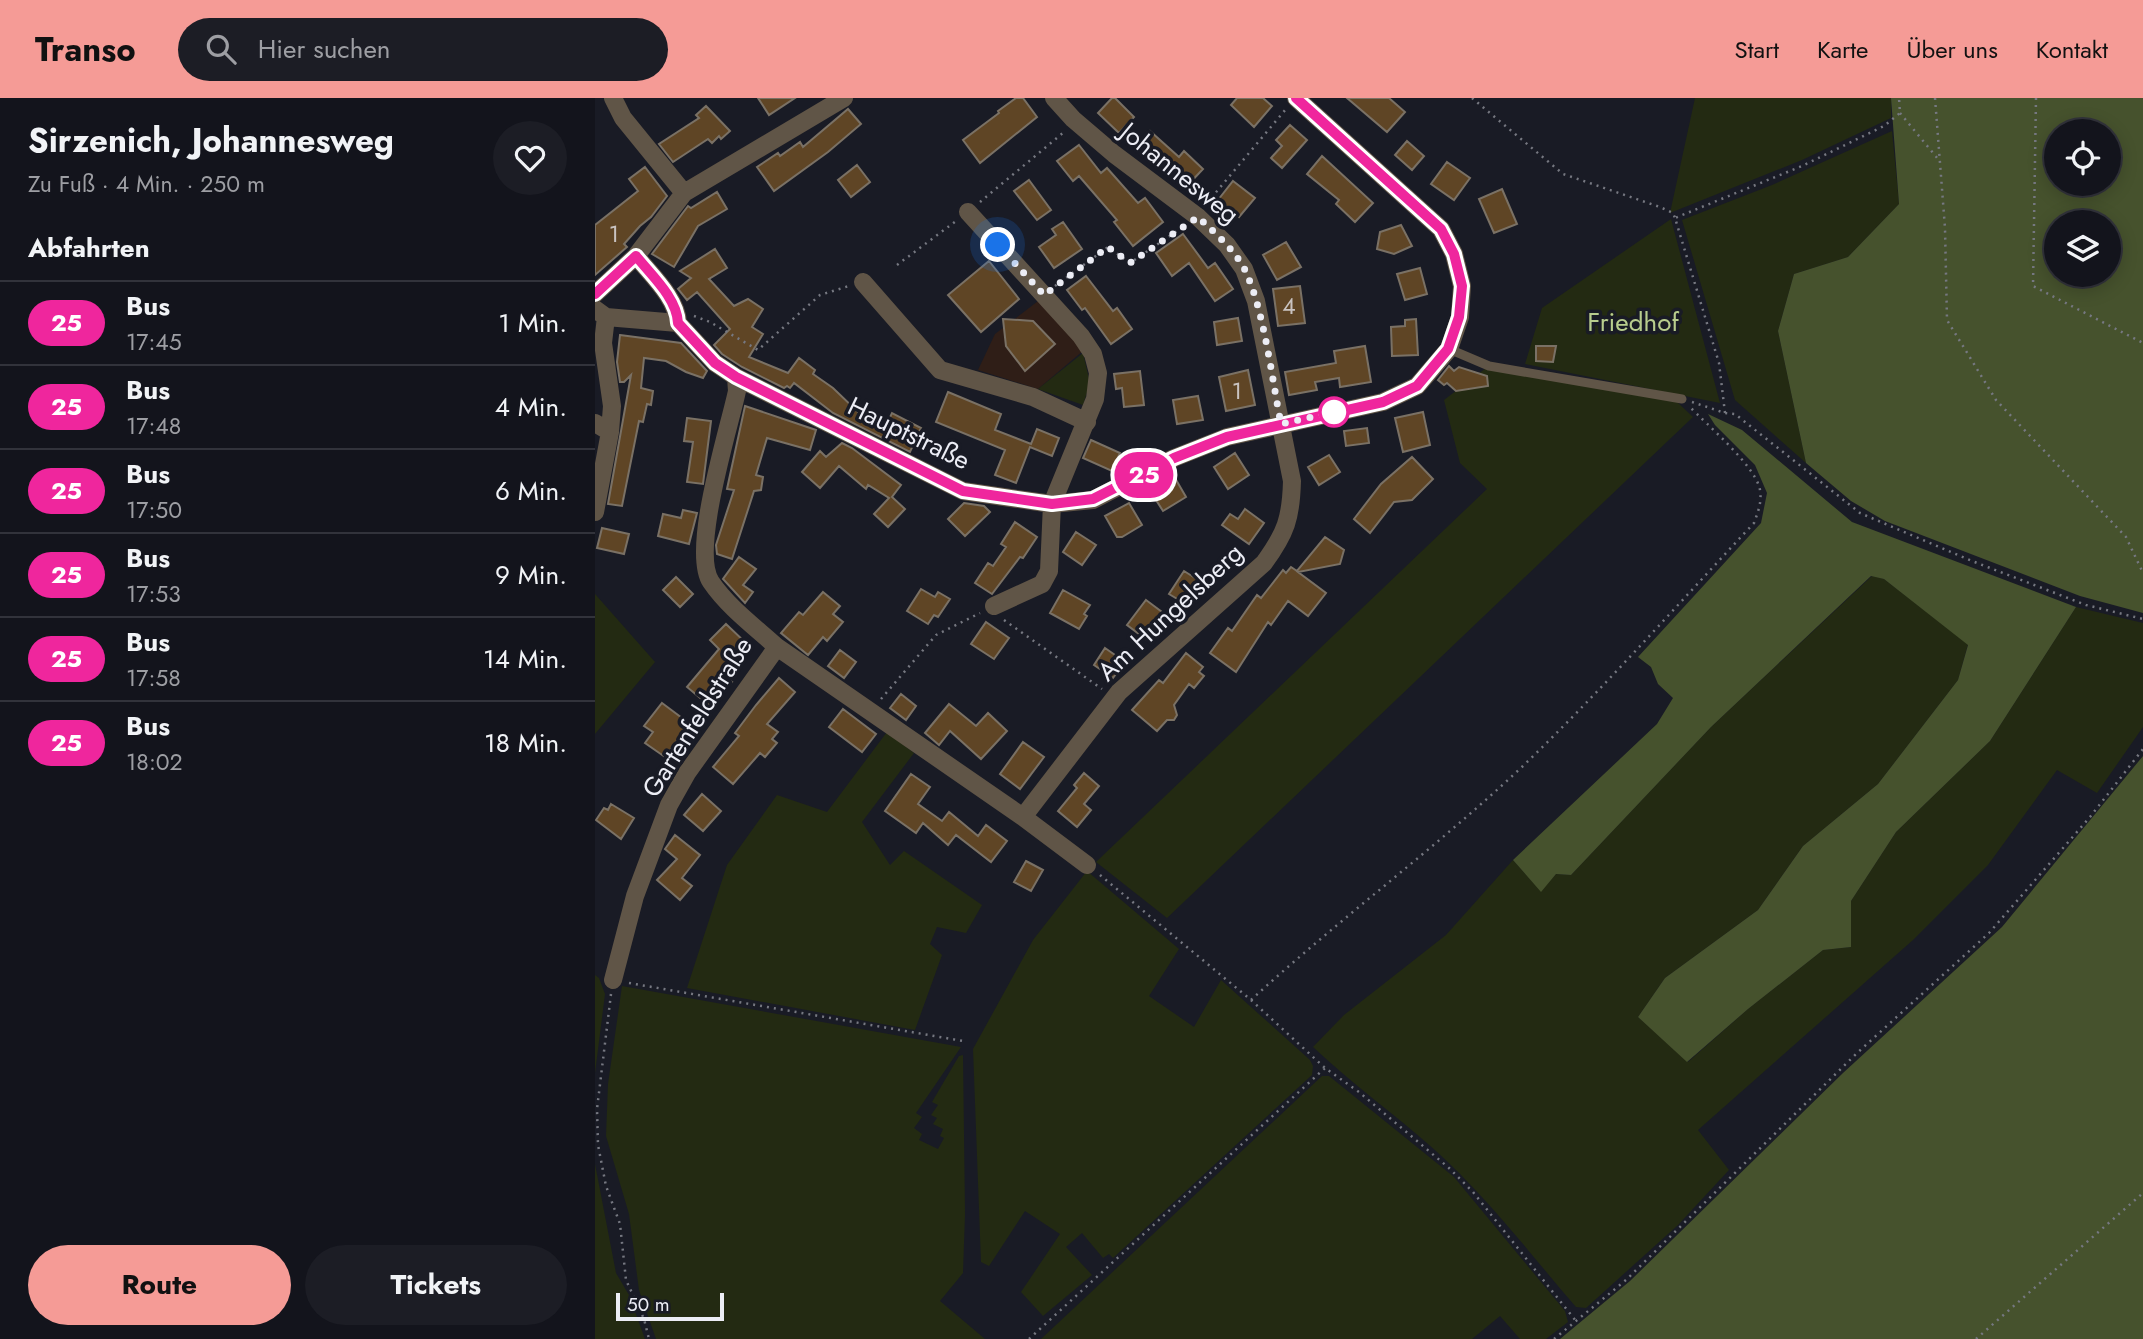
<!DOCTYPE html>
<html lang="de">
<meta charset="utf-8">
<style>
body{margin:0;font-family:Jost,sans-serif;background:#1c1d25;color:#f1f3f6;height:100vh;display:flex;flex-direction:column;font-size:26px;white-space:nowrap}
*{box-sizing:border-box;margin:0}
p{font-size:23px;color:#9d9ea3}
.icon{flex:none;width:38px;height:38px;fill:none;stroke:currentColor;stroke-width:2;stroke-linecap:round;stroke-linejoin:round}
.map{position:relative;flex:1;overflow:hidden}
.panel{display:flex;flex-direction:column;background:#13141c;width:595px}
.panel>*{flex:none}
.badge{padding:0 14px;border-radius:23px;font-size:24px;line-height:46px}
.buttons{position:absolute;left:1449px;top:21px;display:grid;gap:14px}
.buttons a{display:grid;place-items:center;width:77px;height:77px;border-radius:50%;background:#13141c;box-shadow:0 4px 18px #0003,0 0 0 2px #32333b;font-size:35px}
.scale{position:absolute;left:21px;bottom:18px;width:108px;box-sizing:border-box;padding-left:7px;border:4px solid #ecedf5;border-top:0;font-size:19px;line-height:24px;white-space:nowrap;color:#ecedf5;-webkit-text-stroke:5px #191b25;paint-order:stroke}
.you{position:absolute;width:35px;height:35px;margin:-18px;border:5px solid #fff;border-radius:50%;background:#1a73e8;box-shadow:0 0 0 10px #1a73e833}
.map>.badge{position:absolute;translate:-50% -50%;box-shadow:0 0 0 4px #fff}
h2{padding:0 28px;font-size:26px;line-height:63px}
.round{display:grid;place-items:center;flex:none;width:74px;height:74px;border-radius:37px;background:#1c1d25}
.head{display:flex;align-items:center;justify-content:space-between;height:119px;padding:0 28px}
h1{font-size:33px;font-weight:700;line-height:52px}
.primary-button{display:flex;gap:14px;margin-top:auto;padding:14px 28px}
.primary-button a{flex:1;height:80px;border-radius:42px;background:#f59b96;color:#111;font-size:28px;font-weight:700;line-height:80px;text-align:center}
.primary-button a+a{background:#1c1d25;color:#f1f3f6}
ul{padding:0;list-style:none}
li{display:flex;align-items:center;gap:21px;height:84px;padding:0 28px;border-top:2px solid #32333b}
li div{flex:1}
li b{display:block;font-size:26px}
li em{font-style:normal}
li .badge{min-width:77px;font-weight:700;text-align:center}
header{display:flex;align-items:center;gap:42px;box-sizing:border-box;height:98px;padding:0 35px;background:#f59b96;color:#111}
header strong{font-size:33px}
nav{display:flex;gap:38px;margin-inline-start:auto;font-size:24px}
.search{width:490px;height:63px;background:#1c1d25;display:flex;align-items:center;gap:18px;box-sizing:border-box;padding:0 24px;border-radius:38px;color:#9d9ea3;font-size:26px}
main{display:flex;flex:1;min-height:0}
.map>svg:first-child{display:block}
.education{fill:#2f1e17}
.green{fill:#232a12}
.forest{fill:#46522d;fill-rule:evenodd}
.building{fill:#5f4525;stroke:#7a7165;stroke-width:2}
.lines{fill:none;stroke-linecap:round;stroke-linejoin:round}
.path{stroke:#767881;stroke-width:2.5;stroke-dasharray:2 5;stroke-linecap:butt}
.lane{stroke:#605547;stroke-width:9}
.street{stroke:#605547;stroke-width:18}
.line-casing{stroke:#fff;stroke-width:16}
.line{stroke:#ef269d;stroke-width:10}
.walk{stroke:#ecedf5;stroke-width:7;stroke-dasharray:0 12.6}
.stop-dot{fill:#fff;stroke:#ef269d;stroke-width:3.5}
.labels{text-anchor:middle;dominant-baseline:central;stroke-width:7;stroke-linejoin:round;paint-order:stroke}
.number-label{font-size:23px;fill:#c9c3c1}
.street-label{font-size:26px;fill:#ecedf5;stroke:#191b25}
.park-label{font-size:26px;fill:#b8cd8d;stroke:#191b25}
</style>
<header>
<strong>Transo</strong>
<div class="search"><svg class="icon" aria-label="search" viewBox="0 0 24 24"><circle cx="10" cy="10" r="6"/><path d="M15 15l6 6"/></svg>Hier suchen</div>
<nav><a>Start</a><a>Karte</a><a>Über uns</a><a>Kontakt</a></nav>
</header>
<main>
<section class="panel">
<div class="head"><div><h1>Sirzenich, Johannesweg</h1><p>Zu Fuß · 4 Min. · 250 m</p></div><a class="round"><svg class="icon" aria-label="heart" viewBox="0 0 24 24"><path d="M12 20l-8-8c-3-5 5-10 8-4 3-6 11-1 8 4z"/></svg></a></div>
<h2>Abfahrten</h2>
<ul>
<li><span class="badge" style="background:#ef269d;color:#fff">25</span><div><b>Bus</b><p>17:45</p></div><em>1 Min.</em></li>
<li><span class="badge" style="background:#ef269d;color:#fff">25</span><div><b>Bus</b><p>17:48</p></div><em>4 Min.</em></li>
<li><span class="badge" style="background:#ef269d;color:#fff">25</span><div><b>Bus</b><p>17:50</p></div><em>6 Min.</em></li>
<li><span class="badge" style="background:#ef269d;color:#fff">25</span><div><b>Bus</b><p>17:53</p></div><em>9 Min.</em></li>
<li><span class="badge" style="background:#ef269d;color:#fff">25</span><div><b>Bus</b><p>17:58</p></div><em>14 Min.</em></li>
<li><span class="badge" style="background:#ef269d;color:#fff">25</span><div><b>Bus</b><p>18:02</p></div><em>18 Min.</em></li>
</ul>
<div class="primary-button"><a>Route</a><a>Tickets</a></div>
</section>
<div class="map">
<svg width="1548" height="1241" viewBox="0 0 1548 1241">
<rect width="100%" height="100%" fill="#191b25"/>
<path class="education" d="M447,200l42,52 -46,39 -60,-19 17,-36z"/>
<path class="green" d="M1100,0h196v20l-89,42 -132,53z
M1297,33l7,73 -51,53 -54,17 -16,57 28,132 -71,-63 -53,-180 90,-35z
M1076,121l49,184 -195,-39 17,-56z
M488,255l7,30 -7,22 -45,-16z
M891,270l189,32 18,17 -526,501 -71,-56 391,-373 -27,-26 -16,-63z
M1277,478l12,3 84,65 -10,36 -80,104 -75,62 -45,64 -93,68 -27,39 50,45 60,-53 75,-59 28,-3v-46l45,-69 94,-91 86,-134 67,16v104l-46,66 -40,-23 -69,95 -75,75 -215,190 31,40 -51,55 -92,83 -10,-1c-45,-52 -88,-109 -140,-156 -40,-36 -84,-67 -123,-104l31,-32 102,-80 67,-75 28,31 15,-17 15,1 140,-148z
M0,496l60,68 -60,72z
M292,634l27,21 -52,69 28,43 14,-14 78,54 -16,28 -29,-6 -7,17 12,11 -27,75 -228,-42 40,-123 50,-70 50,17z
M492,773l92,78 -30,47 45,31 27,-47 89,80 3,6 -1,9 -199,183 -4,-4 -6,4 -21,-25 -16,14 26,28 -49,41 -22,-24 39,-58 -35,-23 -36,55 -8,-4 -8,-213 60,-109z
M0,877l4,3 6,16 -10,79z
M27,888l339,61 -45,66 6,4 -8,11 8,6 -3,6 19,9 6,-11 -4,-2 3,-7 -10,-5 4,-6 -6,-3 7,-10 -6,-3 27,-46 4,-1 2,159 -2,59 -23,28 45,38h-329l-17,-49 -10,-76 -23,-78 2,-52z
M727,978h7l125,101 111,134 3,11 -22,17h-26l-20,-23 -28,23h-431z
M0,1066l21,109 13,22 16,44h-50z"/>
<path class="forest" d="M1296,0h252v515l-63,-17 -195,-75 -34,-20 -45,-38 -28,-132 16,-57 54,-17 51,-53zM1461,33h53v53h-53zM1461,124h53v53h-53z
M1113,316l34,16 110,92 224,85 -86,134 -94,91 -45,69v46l-28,3 -75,59 -61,53 -49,-45 27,-39 93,-68 45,-64 75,-62 80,-104 10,-35 -84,-66 -13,-3 -160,151 -140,148 -15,-1 -15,18 -28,-32 144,-136 16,-26 -15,-14 -7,-17 -13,-10 123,-134 6,-30 -12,-28 -40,-40z
M1548,658v583h-583l70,-58 213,-208 159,-146z"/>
<path class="building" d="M163,0h37l-26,17z
M421,0h7l14,19 -57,46 -17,-23 36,-27 -1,-2z
M517,0h3l19,19 -15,16 -21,-20z
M642,0h26l9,8 -18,21 -23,-22z
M752,0h42l16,14 -18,20z
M111,8l24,25 -9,8 -2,-3 -7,7 -4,-4 -35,23 -14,-18 40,-26 -3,-3z
M253,11l13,15 -33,28 -54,39 -17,-24 21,-14 2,3 20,-14 3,5z
M695,27l17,15 -25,28 -11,-10 11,-12 -6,-6z
M555,33l29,26 5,-6 19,18 -17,18 -32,-31 -4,5 -15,-14z
M812,43l17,15 -12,14 -17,-15z
M484,47l22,28 6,-5 31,35 7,-5 18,24 -30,24 -19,-24 3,-2 -38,-44 -6,5 -16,-20z
M727,58l51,47 -18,19 -19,-18 3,-4 -32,-26z
M852,64l23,16 -16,22 -23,-16z
M262,67l13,17 -19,15 -13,-17z
M50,69l22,29 -16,21 -11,9 -16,18 3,3 -32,28v-50l43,-34 -9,-12z
M434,82l22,30 -14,10 -23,-29z
M638,83l22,17 -16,19 -21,-17z
M907,91l15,35 -23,9 -15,-34z
M122,94l10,17 -29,17 -24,41 -22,-13 36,-48 3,2z
M468,124l19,27 -28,19 -15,-21 17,-12 -4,-6z
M806,127l11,21 -18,8 -17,-5 3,-17z
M588,136l25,34 7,-5 18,26 -18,12 -26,-38 -17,13 -16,-23z
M691,144l15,25 -24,13 -14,-25z
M120,151l12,19 -18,11 25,27 14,-7 15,10 -11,18 11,7 -14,23 39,16 11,-15 16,12 -2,4 20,14 27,26 6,-5 18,21 8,-17 29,15 -11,24 -77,-39 -39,-30 -4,5 -3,-2 -3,2 -42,-21 -20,-13 -8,-9 16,-16 -33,-37 -10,8 -9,-11 13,-11 -11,-7z
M394,163l30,38 -38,33 -33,-37z
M825,170l7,26 -22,6 -8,-26z
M491,178l27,35 4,-3 15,21 -21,15 -26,-36 -3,2 -15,-20z
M705,188l5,37 -27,3 -5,-37z
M643,220l4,23 -25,4 -3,-23z
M408,221l30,2 22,23 -30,27 -19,-25z
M821,221l2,36 -26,1 -1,-29 14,-1v-6z
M25,237l61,8 26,28 -4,7 -17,-6 -20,-11 -22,-3 -3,30 12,3 -2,14 -4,-1 -4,18 -4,-1 -17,85 -14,-2 23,-129 -7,7h-4l-3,-20z
M770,248l6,36 -31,5 -1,-9 -24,4 2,8 -28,5 -4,-23 51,-9 -2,-12z
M941,248h20l-3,16 -17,-1z
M854,268l5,5 5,-4 28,9 1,10 -32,5 -9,-8 -3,2 -6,-5z
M653,272l7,35 -29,6 -7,-34z
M545,273l4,34 -20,2 -2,-19 -6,1 -2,-15z
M353,294l53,22 -6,16 36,14 6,-15 22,9 -7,18 -22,-9 -14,36 -21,-8 10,-25 -69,-28z
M603,298l5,24 -26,4 -4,-24z
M150,308l71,24 -6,20 -43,-12 -11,37 7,2 -2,13 -7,1 -22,68 -15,-5 -1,-9 18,-55 -7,-1z
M828,314l7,33 -27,7 -8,-34z
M92,320l24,3 -8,63 -16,-2 6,-40 -9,-1z
M772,330l2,15 -23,3 -2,-15z
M496,342l29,13 -8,18 -29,-13z
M247,345l10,5 49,37 -9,12 13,12 -17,18 -14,-13 15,-16 -21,-13 -2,4 -27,-23 -19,22 -18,-16 18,-21 6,6z
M640,355l14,22 -21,14 -14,-22z
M734,357l11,17 -21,13 -11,-18z
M817,359l21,22 -21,21 -18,2 -24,31 -16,-14 27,-35z
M580,380l11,19 -23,14 -12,-19z
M369,405l20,3 6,6 -25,24 -17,-17z
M534,405l13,22 -20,12h-5l-12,-21z
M650,411l19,14 -15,21 -27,-19 8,-11 8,5z
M88,412l14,3 -8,31 -31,-8 5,-22 18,4z
M420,424l22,15 -14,21 -3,-1 -28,37 -17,-11 13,-20 5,3 13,-19 -5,-3z
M7,430l27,6 -5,20 -27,-6z
M481,434l20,13 -14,20 -19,-13z
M730,439l19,13 -4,14 -42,8 28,21 -18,23 -20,-15 -17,24 -3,-3 -32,50 -26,-19 18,-25 4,3 25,-36 4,3 22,-28 3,3 5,-6 6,4z
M144,459l17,12 -13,16 10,7 -8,11 -22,-24z
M589,473l19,12 -14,23 -20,-12z
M81,479l17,17 -13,13 -17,-17z
M326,491l14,8 3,-5 12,7 -12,18 -4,-2 -6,9 -21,-13z
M468,492l27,15 -6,9 3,2 -8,13 -29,-16z
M228,494l17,14 -7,8 10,8 -16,19 -4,-4 -15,18 -27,-22 18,-21 4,3z
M551,502l20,15 -19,25 -20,-15z
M391,524l23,16 -15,21 -23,-15z
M131,526l21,20 -27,29 12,9 -21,25 -24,-20 32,-38 -9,-9z
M510,550l20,14 -12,16 -19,-13z
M245,552l16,12 -12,16 -16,-12z
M591,555l17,14 -4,5 5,4 -10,12 -5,-4 -15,21 3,10 -3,5h-7l-10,11 -25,-21 27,-30 4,3z
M184,580l16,14 -28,32 11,8 -6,7 5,4 -12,14 -5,-4 -27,31 -20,-17 26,-31 -4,-3 21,-28z
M306,596l15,12 -10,14 -16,-12z
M67,605l28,21 -25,33 -20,-14 8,-11 -9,-6z
M354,606l27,22 12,-13 19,18 -26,28 -31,-28 -11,14 -14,-12z
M248,611l33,25 -14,18 -33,-25z
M428,644l21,15 -24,32 -20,-15z
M489,675l15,13 -15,18 7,6 -14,17 -19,-16 19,-23 -3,-3z
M316,676l19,13 -12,17 24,17 7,-9 29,24 8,-11 21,16 -16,21 -35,-27 -8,10 -25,-22 -7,10 -31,-22z
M107,696l19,17 -18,20 -19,-16z
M16,706l23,14 -13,21 -25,-19 8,-12 4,2z
M80,737l25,20 -18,23 10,8 -12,14 -23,-20 20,-21 -12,-10z
M431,763l17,9 -12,21 -17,-9z"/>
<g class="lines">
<path class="path" d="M877,0l91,76 97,33 13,6 2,5
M1340,0l10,130 2,92 49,80 130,137 17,36
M1441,0l-3,188 110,57
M1305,15l38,46
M385,104l84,-70
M612,105l79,-94
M302,167l59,-44
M460,188l53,-39 22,16 53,-36
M99,218l16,6 48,28 62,-55 29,-9
M1097,304l33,11 10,1 125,99 112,48 114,44 57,14
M1130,315l-6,-50 -44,-145 127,-52 82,-40 16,-13 -1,-15
M409,522l98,69
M286,601l55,-64 44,-22
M505,777l151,125 74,68 34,24 90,76 24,24 103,129
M34,885l334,58
M16,896l-14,115 1,36 8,41 14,38 6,56 18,39 5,20
M656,902c88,-81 185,-152 273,-235 80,-77 154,-161 230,-242 4,-11 8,-21 6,-33 -4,-24 -53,-65 -71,-84
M434,1241l296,-271
M959,1241l72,-59 230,-226 133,-121 101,-116 53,-68
M1381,1241l167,-146"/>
<path class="lane" d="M854,251l40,17 193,33"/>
<path class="street" d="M18,0l10,20 61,75
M459,0l19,21 41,35 84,63 29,28 17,24 12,32 36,180c-1,37 -6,52 -28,82l-145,129 -96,125 64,48
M373,114l113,124 12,18 5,19 -3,26 -43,105 -3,67 -7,13 -48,22
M41,158c15,19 41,42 42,67
M268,184l77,88 93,27 54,25
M0,196l41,-38 48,-63 160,-95
M0,211l11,8 72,6 37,40 21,14 227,114 89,13 41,-4 81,-42 53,-21 156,-35 34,-16 32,-37 11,-32 2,-31 -8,-32 -13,-25 -145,-131
M0,325l15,9
M0,414l15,-80 2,-26 -9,-63 3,-26
M182,549l246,170
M18,882l22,-84 34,-91 18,-32 90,-126c-22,-20 -49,-40 -66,-65 -21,-31 18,-153 26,-191l-1,-14"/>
</g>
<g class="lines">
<g class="line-casing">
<path id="line" d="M0,196l41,-38c15,19 41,42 42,67l37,40 21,14 227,114 89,13 41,-5 81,-41 53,-21 156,-35 34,-16 31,-37 11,-32 3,-31 -8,-32 -13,-25 -145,-131"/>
</g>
<use href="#line" class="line"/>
<path class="walk" d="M403,147l46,50 64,-48 22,16 68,-46c17,16 36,32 47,53 19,40 27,109 36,154l53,-12"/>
</g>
<circle class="stop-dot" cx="739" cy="314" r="14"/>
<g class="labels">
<g class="number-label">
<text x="19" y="136">1</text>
<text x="694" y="208">4</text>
<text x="642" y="293">1</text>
</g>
<g class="street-label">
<text transform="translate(585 75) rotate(39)">Johannesweg</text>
<text transform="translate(314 335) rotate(26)">Hauptstraße</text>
<text transform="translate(575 514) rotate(-43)">Am Hungelsberg</text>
<text transform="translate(102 619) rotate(-58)">Gartenfeldstraße</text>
</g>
<g class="park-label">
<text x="1038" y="224">Friedhof</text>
</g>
</g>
</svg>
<div class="buttons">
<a><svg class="icon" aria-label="locate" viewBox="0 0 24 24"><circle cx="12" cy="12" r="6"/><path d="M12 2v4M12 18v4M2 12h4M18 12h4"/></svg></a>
<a><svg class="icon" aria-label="layers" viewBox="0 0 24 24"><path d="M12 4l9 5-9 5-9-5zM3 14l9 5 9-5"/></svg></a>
</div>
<div class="scale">50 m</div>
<div class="you" style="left:403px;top:147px"></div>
<b class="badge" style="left:549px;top:377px;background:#ef269d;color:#fff">25</b>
</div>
</main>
